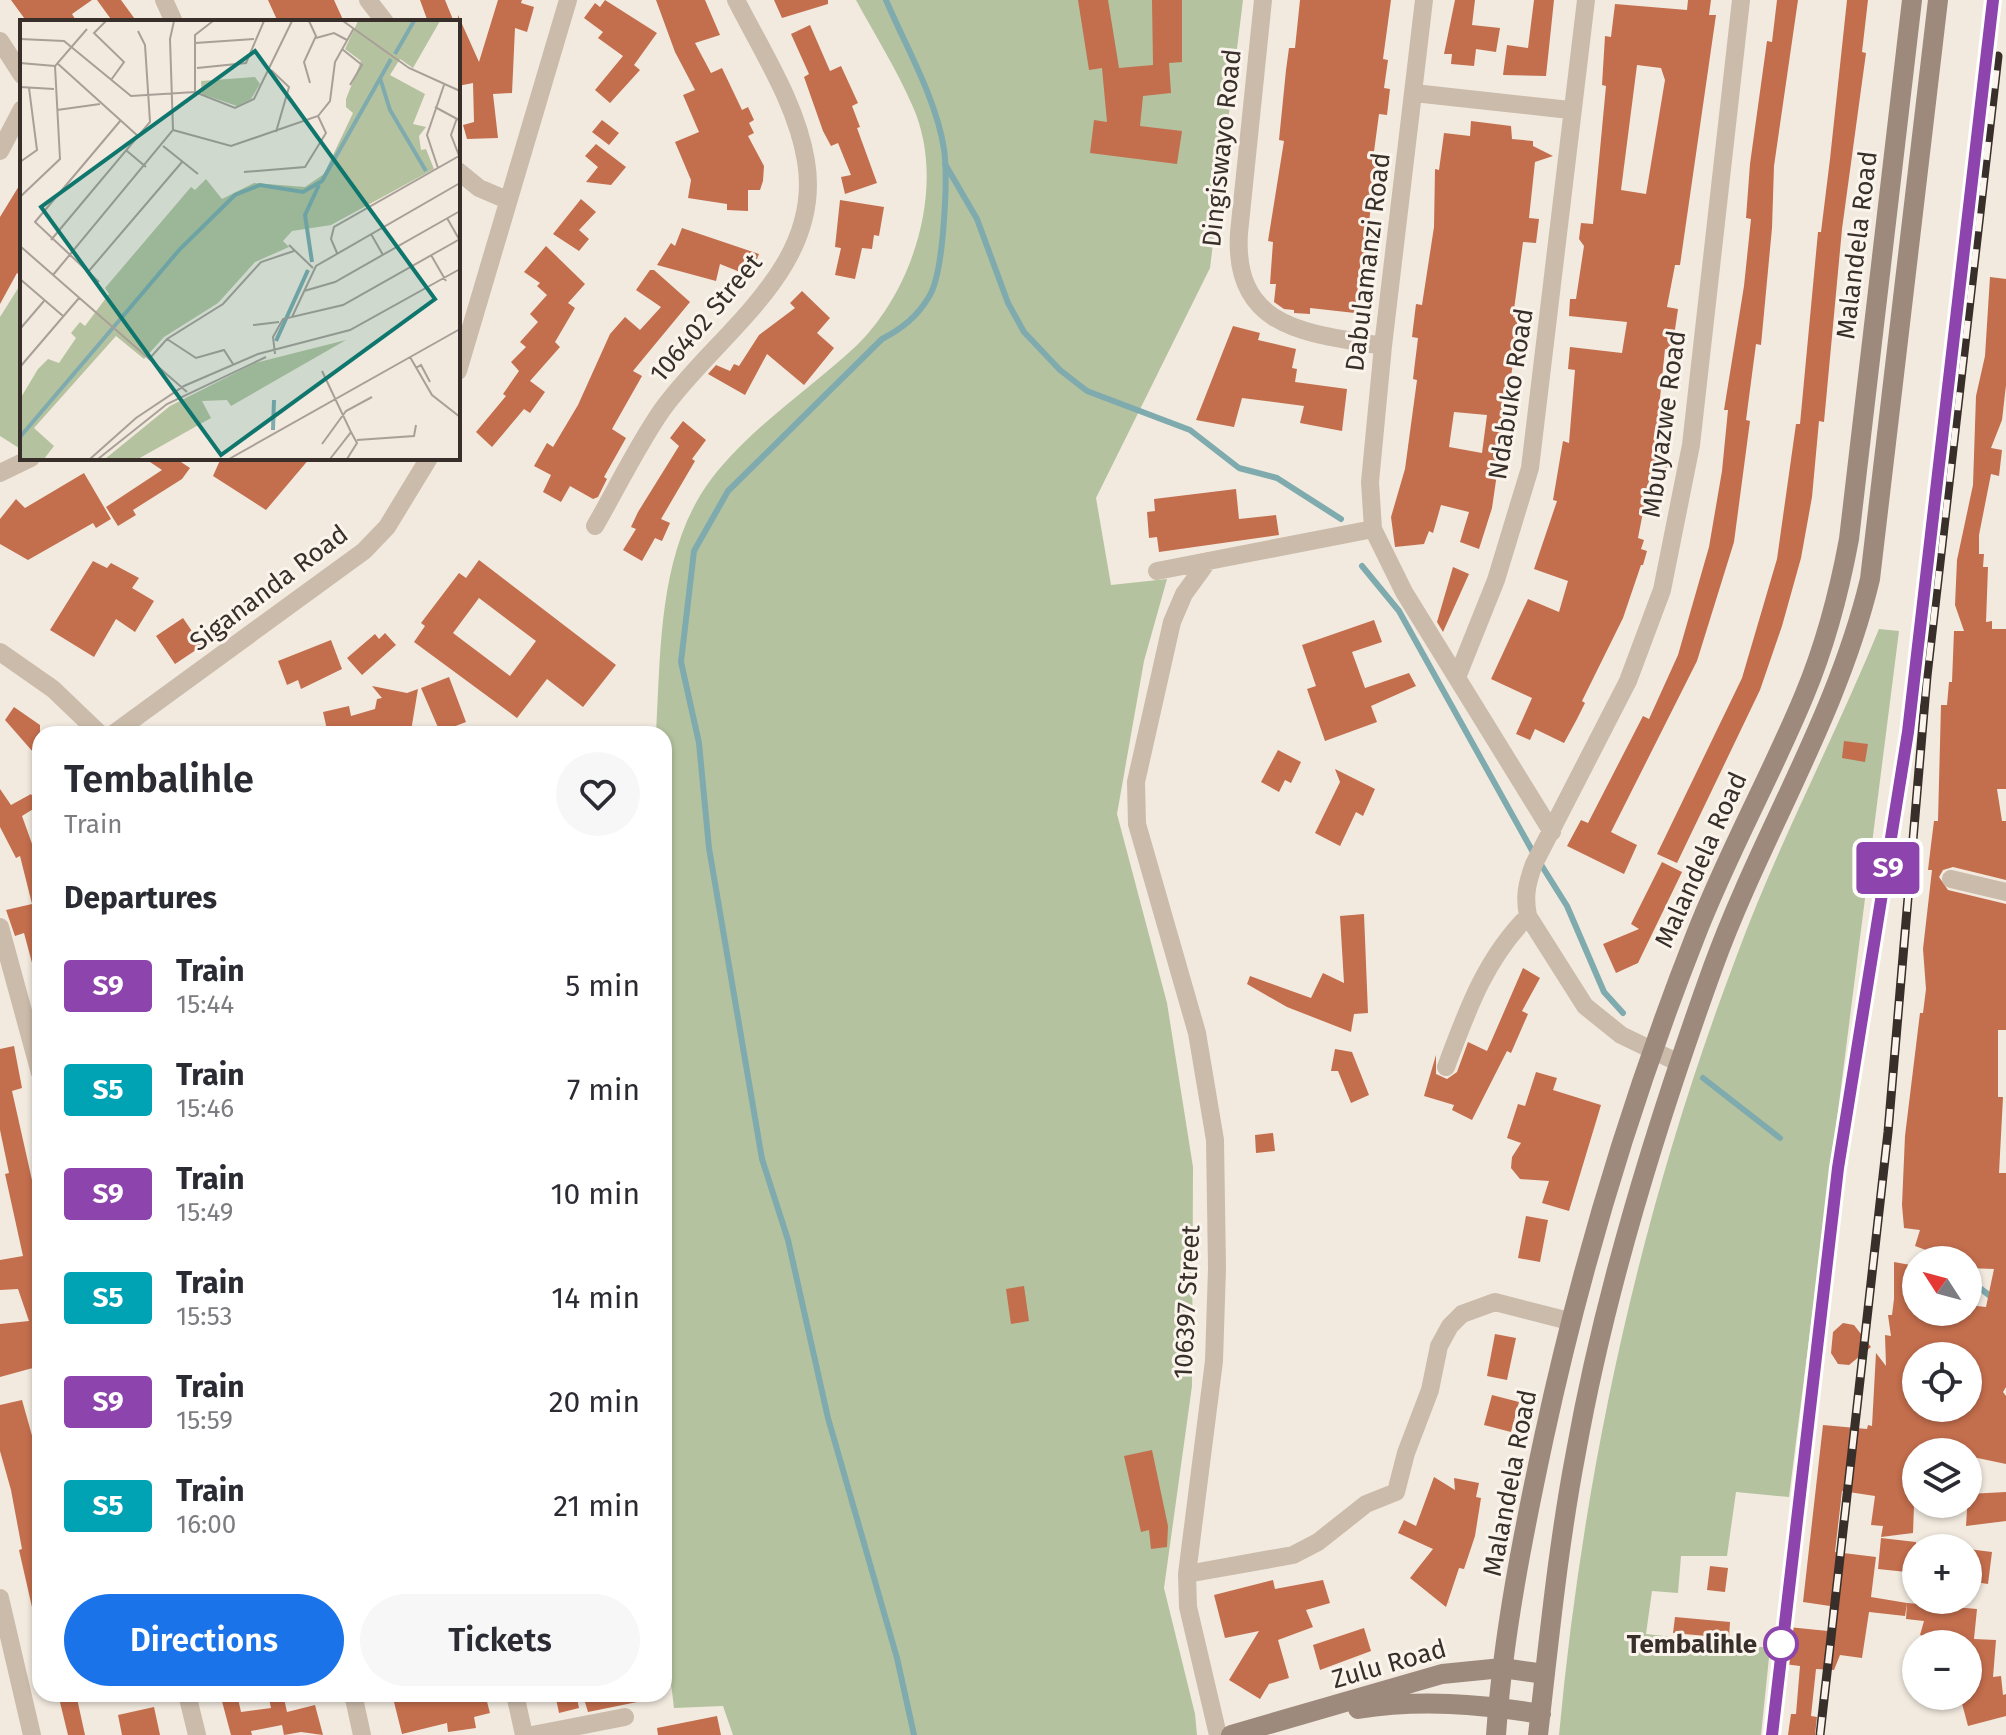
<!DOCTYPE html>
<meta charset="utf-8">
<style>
body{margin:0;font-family:"Fira Sans",sans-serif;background:#f7f7f7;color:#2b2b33;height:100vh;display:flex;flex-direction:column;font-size:30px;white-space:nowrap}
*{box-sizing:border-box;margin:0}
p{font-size:26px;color:#7c7c81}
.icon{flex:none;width:44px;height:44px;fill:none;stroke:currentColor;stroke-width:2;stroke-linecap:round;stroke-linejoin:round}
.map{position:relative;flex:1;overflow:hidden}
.details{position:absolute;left:32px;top:726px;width:640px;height:976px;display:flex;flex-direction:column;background:#fff;border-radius:24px;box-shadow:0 2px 6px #0004}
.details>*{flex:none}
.badge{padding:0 16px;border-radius:6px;font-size:28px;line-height:52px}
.needle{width:52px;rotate:306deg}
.controls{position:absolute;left:1902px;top:1246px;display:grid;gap:16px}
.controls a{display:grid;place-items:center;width:80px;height:80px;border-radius:50%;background:#fff;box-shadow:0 2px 6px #0004;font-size:40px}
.map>.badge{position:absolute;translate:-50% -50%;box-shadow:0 0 0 4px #fff}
h2{padding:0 32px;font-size:30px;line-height:72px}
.round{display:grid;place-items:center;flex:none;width:84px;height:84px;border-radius:42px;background:#f7f7f7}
.head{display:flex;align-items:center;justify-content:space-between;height:136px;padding:0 32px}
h1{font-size:38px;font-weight:600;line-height:60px}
.primary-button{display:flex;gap:16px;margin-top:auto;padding:16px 32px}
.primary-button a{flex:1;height:92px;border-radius:48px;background:#1a73e8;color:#fff;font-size:32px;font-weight:600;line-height:92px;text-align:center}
.primary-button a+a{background:#f7f7f7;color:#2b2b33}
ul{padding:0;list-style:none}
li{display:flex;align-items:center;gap:24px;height:104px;padding:0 32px}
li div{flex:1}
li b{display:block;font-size:30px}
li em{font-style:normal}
li .badge{min-width:88px;font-weight:700;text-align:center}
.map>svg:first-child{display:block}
.green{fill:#b5c29f}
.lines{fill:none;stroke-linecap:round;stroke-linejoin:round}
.stream{stroke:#7fabaf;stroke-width:6}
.building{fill:#c36e4d;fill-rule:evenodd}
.street{stroke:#cbbbab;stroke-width:18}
.secondary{stroke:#9e8a7c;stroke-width:20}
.rail-casing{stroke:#392f2a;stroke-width:9}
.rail{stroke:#faf4ec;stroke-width:6;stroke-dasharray:18;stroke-linecap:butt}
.line-casing{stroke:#fff;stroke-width:18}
.line{stroke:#8e44ad;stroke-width:12}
.stop-dot{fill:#fff;stroke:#8e44ad;stroke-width:4}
.labels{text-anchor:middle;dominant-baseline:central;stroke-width:6;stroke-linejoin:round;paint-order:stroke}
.street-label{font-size:26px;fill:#392f2a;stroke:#faf4ec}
.stop-label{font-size:26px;font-weight:bold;fill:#392f2a;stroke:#faf4ec;text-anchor:end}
.inset-river{fill:none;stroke:#7fabaf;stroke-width:4}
.inset-road{fill:none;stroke:#a89f97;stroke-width:2}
.view{fill:#0f766e;fill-opacity:0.15;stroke:#0f766e;stroke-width:4}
.inset-edge{fill:none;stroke:#392f2a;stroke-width:4}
</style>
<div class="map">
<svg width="2006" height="1735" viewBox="0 0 2006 1735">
<rect width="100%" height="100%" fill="#f2eadf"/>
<path class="green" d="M856,0h387l-33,268 -114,230 15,87 56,-6 -23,82 -27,153 50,189 26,164 -1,219 -28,202 31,126 2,21h-464l-10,-29 -49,2 -10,-83v-891h-8c5,-85 2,-185 56,-256 39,-51 97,-88 143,-131 59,-56 92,-163 58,-240 -16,-37 -38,-72 -57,-107z
M22,282v164l-3,2 -19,-12v-119z
M1879,629l20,2 -110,866 -53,-5 -9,64h-46l-3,37 -26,-2 -6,43 124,14 -9,87h-202c25,-268 82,-528 178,-780 41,-111 97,-216 142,-326z"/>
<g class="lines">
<path class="stream" d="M886,0c20,47 50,98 58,149 4,29 0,121 -14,146 -12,21 -27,33 -48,44l-154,152 -34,60 -13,111 18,81 10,105 53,311 26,81 40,178 69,240 17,77
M945,164l32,55 31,84 16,29 36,38 27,21 103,39 49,38 38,10 64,41
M1362,566l37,45 135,243
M1540,863l27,43 37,86 19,21
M1703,1078l77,60
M1930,1249l13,11
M1968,1279l38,29"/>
</g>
<path class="building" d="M11,0h81l-20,14 5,8h-50z
M97,0h24l16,22h-24z
M268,0h66l10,22h-66z
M420,0h25l9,22h-26z
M498,0h24l-1,3 13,4 -7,25 -12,-4 -3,65 -19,1 5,44 -31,1 -4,-14 11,-3 -1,-39 -15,3v-71l21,47z
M605,0l52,33 -23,32 6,5 -30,33 -15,-13 28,-34 -25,-18 5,-6 -19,-14 11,-15 5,4z
M656,0h49l15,35 -25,8 16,30 11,-5 20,42 6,-3 6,13 -5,3 5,10 -6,3 16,30 -1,15 -3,9h-12v21l-21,-1v-6l-39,-6 3,-18 -16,-38 24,-10 -16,-37 12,-5 -20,-38z
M774,0h54v4l-46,14z
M1078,0h30l11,68 34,-3 -1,-65h30v62l-13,1 2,30 -28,3 -3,30 42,5 -5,33 -87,-11 4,-33 13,2 -5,-54 -13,2z
M1300,0h91l-8,59 5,1 -4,28 6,1 -3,26 -8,-1 -6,45h4l-9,71 6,1 -2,23 -2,7 -9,-1 -6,53 -45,-5v6l-16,-1v-3l-10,-1 -10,-7 2,-18h-6l3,-42 -5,-1 16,-100 -5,-1 7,-70 3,-22h6z
M1455,0h20l-3,25 28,3 -4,24 -20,-3 -2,17 -23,-2 1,-10h-8z
M1534,0h20l-8,76 -43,-1 4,-30 21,3z
M1688,0h23l-2,15h7l-36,250h-5l-8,42 11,2 -6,41 -7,-1 -11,108 15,2 -3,17 -6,-1 -2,7 -9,-1 -11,57 6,2 -3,9 6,2 -4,14h-2l-18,53 -41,83 3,2 -8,16 -13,24 -29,-14 -5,11 -14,-6 16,-36 -41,-19 37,-80 31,13 9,-31 -34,-12 23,-68 -4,-1 10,-59 6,2 6,-73 -7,-1 2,-22 52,6 5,-31 -58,-6 1,-17h6l8,-53 -5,-7 2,-16 12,1 13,-138 -4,-1 3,-49 6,1 4,-33 72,6zM1637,65l24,3 4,12 -19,114 -25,-4z
M1777,0h21l-24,166 -2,62 -11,117 -5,-1 -10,76 4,1 -16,121 -37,119 -86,171 26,13 -13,29 -57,-28 14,-26 7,3 55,-107 6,3 29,-64 31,-108 13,-76 6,-61h-4l20,-124 7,-67 -5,-1 4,-54 17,-123 5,1z
M1847,0h21l-6,52 4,1 -24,176 -18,193 -5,-1 -7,76 -11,61 -19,68 -22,64 -83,173 -20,-9 85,-176 35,-119 19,-135h4l18,-192h3l9,-73z
M810,25l20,46 11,-5 17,37 -6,3 8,21 -3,1 20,55 -32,11 -4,-17 10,-2 -13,-32 -7,3 -8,-15 -19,-54 5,-3 -18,-40z
M602,120l17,13 -10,12 -17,-13z
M1471,121l40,5 1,13 21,2v5l20,10 -18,6 -6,56 10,1 -3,24 -13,-1 -10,75 5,1 -4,38 -22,152 -13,41 -19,-7 9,-30 -28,-7 -8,28 -4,-2 -5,13 -29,3 -4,-30 14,-48 12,-89 -4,-1 5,-41 -6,-1 4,-33 6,1 12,-78 1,-58 4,1 5,-37 26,3zM1454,412l33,3 -5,38 -33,-6z
M596,144l30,23 -15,18 -25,-3 12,-15 -13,-11z
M22,181v95l-5,-3 -17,31v-87z
M581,199l15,13 -17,18 10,9 -10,12 -26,-17z
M840,200l44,7 -5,29 -5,-1 -2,14 -10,-1 -7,31 -20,-4 6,-27 -6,-1z
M682,228l77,26 -9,22 -30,-12 -4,17 -59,-16 14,-22 4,3z
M546,246l39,38 -17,19 7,5 -20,34 5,5 -30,34 15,11 -15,21 -6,-4 -32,38 -16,-15 30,-36 -3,-2 16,-23 -8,-9 15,-15 -6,-5 18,-20 -8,-8 17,-19 -10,-9 3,-3 -16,-11z
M650,270h4l36,32 -57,69 9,5 -30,53 14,9 -22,39 3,2 -9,18 -5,2 -23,-13 -9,16 -18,-10 8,-17 -17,-9 13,-23 6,4 25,-42 32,-71 15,-17 15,13 21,-23 -25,-17z
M1990,277l16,2v106l-4,35 -11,28 11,2 -3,26 -8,-2 -12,61v19h5l-1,13h5l-2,55 6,-1v8h14v160h-9l5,32h4v59l-53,-13 -10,3 -4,7 9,13 58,14v126h-8v67h5l-4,76h7v214l-3,5 3,4v68l-38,-8v-4h-52l-3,81 -32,4 2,-11 -12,-1 4,-29 -33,-5 -7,61 41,5 -5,40 36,6 -2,13 -36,-4 -7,46 -22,-3 -6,15 -18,-1 -5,47 6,1 -2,18h-27l3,-21h5l4,-48 -16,-2 4,-37 40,4 2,-25 -27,-4 20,-177 44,4 1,-4 4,1 4,-73 10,13 -1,-31 6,1 -3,-21h4l2,-16v-37l22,4v46h52v-7l18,2 8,-38 -26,-1v-8h-15l-38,-14 5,-16 -16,-2 -2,-23 3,-69 15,-123h3l3,-24 -3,-40 9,-79h-4l3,-25 3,-24h4l3,-116h6l2,-23h3l2,-51h10l-9,-26 2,-45 16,-75 3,-89 9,-40zM1916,1356h52v52h-52z
M802,291l28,27 -13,15 17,15 -30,37 -37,-31 -22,41 -37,-21 8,-9 14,6 4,-7 5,2 20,-31 36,-27 -5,-5z
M1233,326l27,7 -2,7 38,9 -4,19 5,1 -2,13 52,7 -5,42 -42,-8 4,-17 -62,-8 -8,29 -38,-7z
M683,421l23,19 -14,19 3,2 -34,58 9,4 -8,18 -7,-3 -13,23 -19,-11 13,-21 -5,-2 7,-15 41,-66 -9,-8z
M144,458h31l15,10 -8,11 -49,31 3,5 -18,11 -12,-19 56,-37z
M221,458h89l-44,52 -53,-34z
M84,473l27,46 -15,9 -3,-5 -65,37 -28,-16v-25l16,-20 9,9z
M1236,489l3,30 37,-4 3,20 -120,17 -2,-15 -8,1 -2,-26 8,-1 -1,-12z
M479,560l137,105 -33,42 -36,-28 -30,39 -103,-76 11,-16 -4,-3 38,-50 7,5zM479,598l57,43 -26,35 -57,-43z
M93,561l14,7 4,-5 28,15 -7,10 22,13 -19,31 -19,-13 -22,38 -44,-27z
M1453,567l16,7 -26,58 -6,-10z
M183,618l19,28 -27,18 -19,-28z
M1374,620l8,22 -30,10 13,36 44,-15 7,13 -45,20 6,16 -52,19 -18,-52 9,-3 -14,-41z
M385,633l11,12 -34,30 -15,-17 28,-24 4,5z
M331,640l11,29 -41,20 -3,-9 -11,5 -9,-24z
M449,677l17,45 -26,10 -19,-44z
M372,686l35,7 11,-4 -7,42 -83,3 -5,-22 26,-6 2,10 24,-7 2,-10 5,-1z
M14,707l26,18v35l-35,-40z
M1844,741l24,3 -3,18 -23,-4z
M1278,750l23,12 -10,21 -6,-3 -6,12 -18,-10z
M1335,769l40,20 -12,27 -7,-4 -16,34 -25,-13 25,-51z
M0,789l11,16 20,-11 7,12 -16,10 18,50v107l-5,1 -11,-41 -9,3 -9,-26 26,-6 -12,-48 -4,2 -16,-31z
M1662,862l20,10 -44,91 -22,10 -13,-29 36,-15 -8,-5z
M1364,914l4,99 -14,1 -3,18 -64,-25 -40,-23 3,-8 61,22 12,-25 21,10 -4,-67z
M1523,968l17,10 -18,33 6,3 -17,39 -4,-2 -35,69 -20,-10 2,-5 -30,-9 12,-41v19l11,5 10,-7 11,-30 19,9z
M14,1046l8,42 -10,3 22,98 6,-2v179l-40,11v-53l29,-3 -11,-32 -18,1v-30l23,-4 -18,-82 4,-1 -9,-43v-81z
M1335,1049l17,3 17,43 -18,8 -13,-32h-7z
M1536,1072l21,6 -4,12 48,15 -32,106 -27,-8 7,-22 -29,-2 -9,-11 1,-11 9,-14 -14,-5 11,-34 7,2z
M1273,1133l2,18 -19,2 -1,-18z
M1526,1216l22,4 -8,42 -22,-4z
M1024,1286l5,35 -18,3 -5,-35z
M1843,1323l11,2 17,22 -22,18 -11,-1 -7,-11 2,-21z
M1495,1334l21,4 -9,42 -20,-4z
M1492,1395l27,7 -8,30 -27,-7z
M22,1400l18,64v40l-5,1 4,22 -3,1 4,19v68l-6,1 -15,-66 3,-1 -11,-59 -11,-39v-46z
M1152,1450l16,76 -1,21 -16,2 -2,-19 -8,2 -17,-76z
M1434,1477l21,13 -1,-12 25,5 -3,14 5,1 -6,38 -11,33 -5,-1 -13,39 -36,-29 23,-29 -35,-16 6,-13 12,6z
M2006,1492v29l-40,5 2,-32z
M1881,1538l35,4v31l-38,-4z
M1968,1549l24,3 -4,32 -20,-3z
M1710,1566l18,2 -3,24 -18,-2z
M1273,1580l2,9 48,-9 7,23 -24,7 7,17 -35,13 11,38 -20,6 -9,15 -31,-19 30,-49 -34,7 -11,-43z
M1907,1603l70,6 -3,30 22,1 -3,37 8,-1 2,19 3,-1v22l-38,10 -8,-30h8v-52h-44l1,-8 -5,-1 4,-14 -18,-2z
M1675,1617l55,5 -1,16 -56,-5z
M1364,1628l7,23 -51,19 -7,-25z
M58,1694h18l9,41h-17z
M220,1694h17l4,18 30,-4 -3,-14h15l4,18 28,-7 8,30 -22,-3 -17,3 -2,-10 -31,6 1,4h-21z
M392,1694h93l5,19 -16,4 2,11 -28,4 -1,-9 -45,11z
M555,1694h21l3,14 -20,5z
M604,1694h42l1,6 -59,12 -4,-13z
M154,1707l6,28h-38l-4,-20z
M717,1716l4,19h-63l-1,-7z"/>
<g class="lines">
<path class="street" d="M164,0l10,22
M368,0l17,22
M1263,0l-24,233c-6,97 69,100 144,113
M1424,0l-41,346 -13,136 3,47 31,63 148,240
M0,41l22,34
M1414,93l156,17
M0,151l22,-42
M458,171l21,17 28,12
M458,371l110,-371
M0,473l31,-15
M595,526c22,-38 42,-80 67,-116 55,-77 162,-141 144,-249 -9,-56 -44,-110 -70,-161
M1208,561l-24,33 -12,28 -36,160 1,42 60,209 18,107 2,128 -3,93 -27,213 1,33 30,128
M1157,571l216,-42
M0,652l53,37 47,45
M1458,675l38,-95 34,-112 56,-468
M113,734l251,-183 23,-24 42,-69
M1951,879l55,13
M0,927l40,146
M1679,1063l-58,-28 -36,-29 -57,-90c-4,-20 -1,-33 6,-52l94,-183 34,-91 29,-145 50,-445
M1446,1067c21,-56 39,-108 82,-151
M1187,1574l106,-19 25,-13 48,-38 30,-12 10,-39 24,-63 9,-44 11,-20 12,-12 33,-12 74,19
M0,1598l32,137
M187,1694l10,41
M353,1694l9,41
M515,1694l9,41
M532,1735l93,-18"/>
<path class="secondary" d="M1358,1709c61,-10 122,-5 183,5
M1231,1735l211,-61 60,-6 43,6
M1496,1735c7,-100 27,-200 48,-298 37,-171 87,-337 151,-500 32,-83 75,-159 109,-241 21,-50 35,-103 45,-157l63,-539
M1538,1735c11,-95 20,-189 38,-283 29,-162 81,-330 137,-485 48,-132 124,-250 157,-388l68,-579"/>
<g class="rail-casing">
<path id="rail" d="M1772,1735l66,-567 70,-436 85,-732
M1820,1735l68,-603 39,-456 71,-620"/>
</g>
<use href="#rail" class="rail"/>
</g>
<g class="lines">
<g class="line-casing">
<path id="line" d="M1772,1735l66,-567 70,-436 85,-732"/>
</g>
<use href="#line" class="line"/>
</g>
<circle class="stop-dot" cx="1781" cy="1644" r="16"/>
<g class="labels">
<g class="street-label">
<text transform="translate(1222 148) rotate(-84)">Dingiswayo Road</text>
<text transform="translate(1857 245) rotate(-83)">Malandela Road</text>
<text transform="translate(1368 262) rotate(-83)">Dabulamanzi Road</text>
<text transform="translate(706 318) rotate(-50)">106402 Street</text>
<text transform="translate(1511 394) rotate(-81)">Ndabuko Road</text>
<text transform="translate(1664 424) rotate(-82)">Mbuyazwe Road</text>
<text transform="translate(269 588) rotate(-37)">Sigananda Road</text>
<text transform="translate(1701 860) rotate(-66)">Malandela Road</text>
<text transform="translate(1187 1302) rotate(-87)">106397 Street</text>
<text transform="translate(1510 1483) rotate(-79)">Malandela Road</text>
<text transform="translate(1389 1664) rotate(-16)">Zulu Road</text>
</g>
<g class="stop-label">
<text x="1757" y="1644">Tembalihle</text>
</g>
</g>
<g transform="translate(20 20)">
<rect width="440" height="440" fill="#f2eadf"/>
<path d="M338,1h82l-27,47 -13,-9 -10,16 35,19 -12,30 13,3 -7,9 2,14 5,-1 8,20 -103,56 -39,6 -9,10 6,6 -34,15 -37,41 -54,34 -20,22 -28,-23 -82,92 20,18 -10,13h-24v-60l18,-30 10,-10 11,4 17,-25 -5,-5 9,-11 5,4 24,-32 -4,-6 86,-101 4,3 11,-11 16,20 32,-16 51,4 19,-13 29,-61 -7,-6v-8l15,-38 -16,-12zM235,57l5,7 -9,15 -14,7 -35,-12 -1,-13zM326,320l-115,66 -4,-6 -25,1 9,17 -73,41h-33l65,-53 85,-43z" fill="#b5c29f"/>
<path class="inset-river" d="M375,34l19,-33M360,58l10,32 36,61M292,242l-7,-47 14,-30M256,321l32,-71M253,410l1,-30M0,417l160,-188 55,-54 25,-10 43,7 19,-11 69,-122"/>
<path class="inset-road" d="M86,1l-12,12 30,29 -13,18M289,1l7,15 -12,26 6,21M323,1l66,47 51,23M296,18l18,-5 13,7M0,19l44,2 67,55 64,-4 40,16 19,-9 38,-78M175,23l59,-4M322,29l20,16 -12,20M0,43l35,3M37,43l82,74M177,48l49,-5 18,-42M251,50l18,17 -13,45M0,67l34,2M175,72v-57l18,-14M415,87l24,13M37,90l43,-6M437,98l-6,17 9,23M153,110l58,16 87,-30 12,-15 5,-39 19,-34M143,126l35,28M107,131l19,16M0,142l17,-12 -8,-62M418,148l-11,-33 17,-50M224,152l61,-5 21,-34 -8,-17M0,177l40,-38 -5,-93 32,-37M427,198l12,21M351,214l12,21M31,220l99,-118 -5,-77 -7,-14M269,225l24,23M0,226l167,146M317,233l-6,-14 3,-12 125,-71M411,235l15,26M68,252l94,-110M33,255l120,-145 -3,-91 4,-18M0,259l43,37M79,262l-64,-60 86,-102M284,271l31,-9 125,-71M272,297l24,-51 144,-83M233,305l26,-3M0,309l24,-28M147,319l29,19 28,-8 9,14M255,334l-2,-17 10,-18 60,-14 117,-66M390,337l22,38 28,22M130,338l17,-19 56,-35 38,-42 33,-11M0,347l59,-69M396,348l5,-3 9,17M302,351l29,61 -21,27M337,420l57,-4 2,-11M302,424l24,-33 26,-14M70,439l46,-41 48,-32 74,-32 92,-24 110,-61M78,439l69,-55 99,-47M209,439l231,-130M327,439l10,-16 -6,-11"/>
<path class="view" d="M235,31l180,248 -214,156 -180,-248z"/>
<rect width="440" height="440" class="inset-edge"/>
</g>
</svg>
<div class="controls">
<a><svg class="needle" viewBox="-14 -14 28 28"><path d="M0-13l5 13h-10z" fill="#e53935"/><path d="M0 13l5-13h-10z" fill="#7c7c81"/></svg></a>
<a><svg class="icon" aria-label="locate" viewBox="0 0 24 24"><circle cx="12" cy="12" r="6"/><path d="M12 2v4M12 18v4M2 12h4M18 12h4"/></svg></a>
<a><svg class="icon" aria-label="layers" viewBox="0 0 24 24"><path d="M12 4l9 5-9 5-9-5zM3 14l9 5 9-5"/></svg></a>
<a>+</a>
<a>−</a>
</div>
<b class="badge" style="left:1888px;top:868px;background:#8e44ad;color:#fff">S9</b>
<section class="details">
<div class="head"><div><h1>Tembalihle</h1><p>Train</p></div><a class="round"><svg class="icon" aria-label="heart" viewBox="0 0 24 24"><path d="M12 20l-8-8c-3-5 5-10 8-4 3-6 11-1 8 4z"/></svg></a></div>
<h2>Departures</h2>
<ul>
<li><span class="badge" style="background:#8e44ad;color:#fff">S9</span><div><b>Train</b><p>15:44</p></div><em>5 min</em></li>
<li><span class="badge" style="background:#00a3b4;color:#fff">S5</span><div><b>Train</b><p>15:46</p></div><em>7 min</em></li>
<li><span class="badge" style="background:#8e44ad;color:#fff">S9</span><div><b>Train</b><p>15:49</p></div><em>10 min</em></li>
<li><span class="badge" style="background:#00a3b4;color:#fff">S5</span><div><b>Train</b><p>15:53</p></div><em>14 min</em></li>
<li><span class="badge" style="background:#8e44ad;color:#fff">S9</span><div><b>Train</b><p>15:59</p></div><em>20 min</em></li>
<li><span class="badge" style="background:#00a3b4;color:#fff">S5</span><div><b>Train</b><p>16:00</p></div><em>21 min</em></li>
</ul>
<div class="primary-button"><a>Directions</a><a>Tickets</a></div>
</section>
</div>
